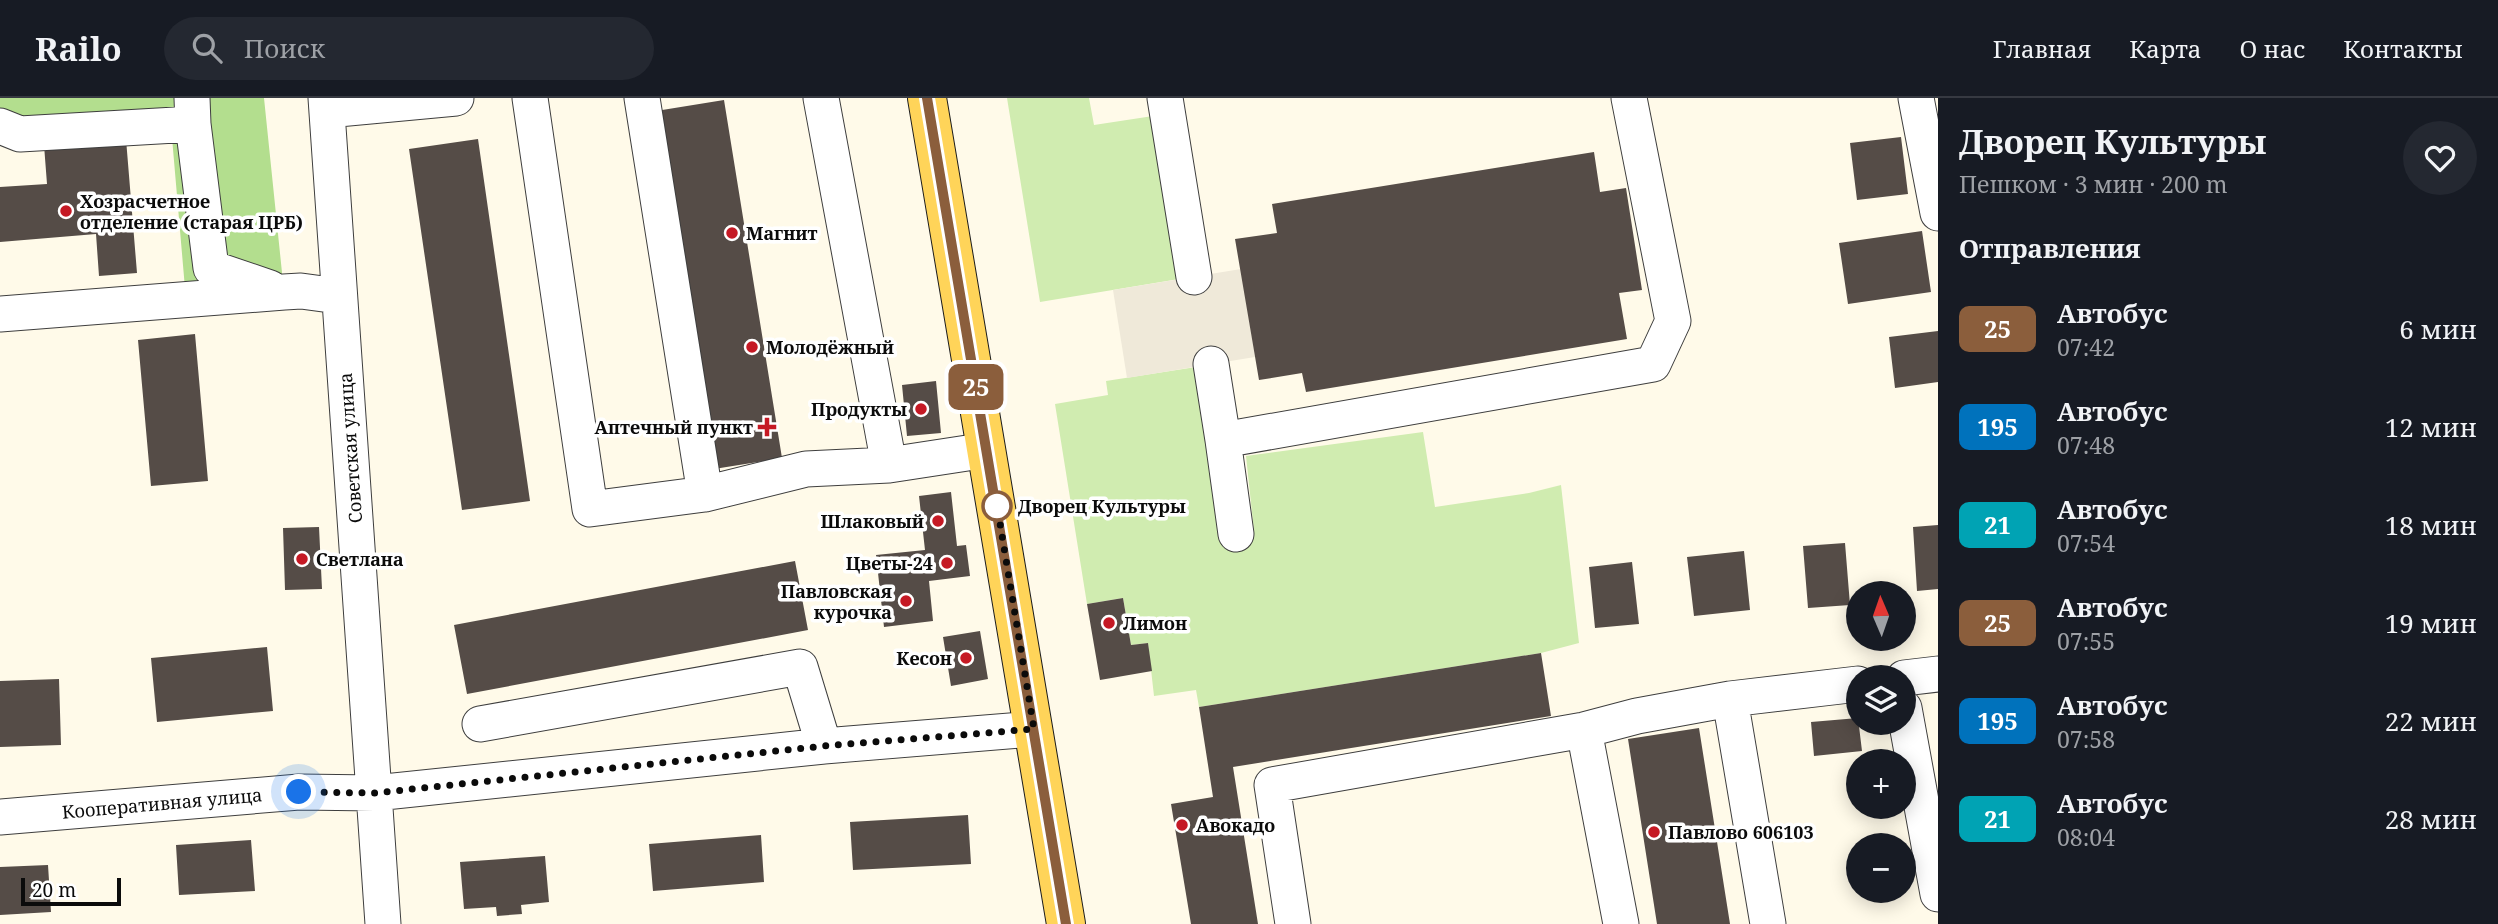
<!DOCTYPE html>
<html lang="ru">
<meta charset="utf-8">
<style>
body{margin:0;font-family:"Noto Serif",serif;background:#242831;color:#f1f3f6;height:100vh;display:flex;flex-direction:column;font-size:26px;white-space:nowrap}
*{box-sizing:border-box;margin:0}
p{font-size:23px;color:#9ea1a6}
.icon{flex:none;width:38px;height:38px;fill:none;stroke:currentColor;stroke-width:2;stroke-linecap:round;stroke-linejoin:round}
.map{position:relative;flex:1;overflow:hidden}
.details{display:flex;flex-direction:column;background:#171b24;width:560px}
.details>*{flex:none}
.badge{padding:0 14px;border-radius:10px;font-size:24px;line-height:46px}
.needle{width:46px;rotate:358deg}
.controls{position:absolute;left:1846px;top:483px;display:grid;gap:14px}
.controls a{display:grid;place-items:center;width:70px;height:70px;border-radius:50%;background:#171b24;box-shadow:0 4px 18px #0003;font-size:35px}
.scale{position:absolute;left:21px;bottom:18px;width:100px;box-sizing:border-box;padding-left:7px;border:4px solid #0b0b0b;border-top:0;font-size:19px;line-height:24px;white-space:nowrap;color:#0b0b0b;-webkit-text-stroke:5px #fff;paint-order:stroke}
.you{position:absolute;width:35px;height:35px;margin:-18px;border:5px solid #fff;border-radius:50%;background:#1a73e8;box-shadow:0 0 0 10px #1a73e833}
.map>.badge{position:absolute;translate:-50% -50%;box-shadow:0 0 0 4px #fff}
h2{padding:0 21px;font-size:26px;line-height:63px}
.round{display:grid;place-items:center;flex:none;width:74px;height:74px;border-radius:37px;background:#242831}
.summary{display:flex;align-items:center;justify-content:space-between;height:119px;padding:0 21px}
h1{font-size:33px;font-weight:700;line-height:52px}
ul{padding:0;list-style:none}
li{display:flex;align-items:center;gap:21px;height:98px;padding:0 21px}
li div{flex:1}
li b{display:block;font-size:26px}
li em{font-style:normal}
li .badge{min-width:77px;font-weight:700;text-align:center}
header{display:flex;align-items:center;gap:42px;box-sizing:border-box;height:98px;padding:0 35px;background:#171b24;border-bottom:2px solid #363941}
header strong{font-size:33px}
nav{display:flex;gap:38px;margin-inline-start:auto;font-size:24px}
.search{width:490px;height:63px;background:#242831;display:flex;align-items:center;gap:18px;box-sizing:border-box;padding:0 24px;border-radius:38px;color:#9ea1a6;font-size:26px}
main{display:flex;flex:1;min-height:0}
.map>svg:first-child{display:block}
.green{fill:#d0ecb0}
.forest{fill:#b3de8e}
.plaza{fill:#efe9d9}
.building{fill:#554c47}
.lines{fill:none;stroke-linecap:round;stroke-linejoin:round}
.minor-casing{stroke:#3e3e3e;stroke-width:37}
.major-casing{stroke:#1c1c1c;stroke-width:40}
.minor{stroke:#fff;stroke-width:35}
.major{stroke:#ffd459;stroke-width:38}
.line-casing{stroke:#fff;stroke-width:16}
.line{stroke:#8b5e3c;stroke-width:10}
.walk{stroke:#0b0b0b;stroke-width:7;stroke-dasharray:0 12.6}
.poi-dot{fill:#c51924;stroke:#fff;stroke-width:2.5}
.stop-dot{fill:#fff;stroke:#8b5e3c;stroke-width:3.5}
.labels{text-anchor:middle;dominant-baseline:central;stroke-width:7;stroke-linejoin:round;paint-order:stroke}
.poi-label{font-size:18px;font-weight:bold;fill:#0b0b0b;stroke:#fff;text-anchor:start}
.street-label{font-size:18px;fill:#0b0b0b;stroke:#fff}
.stop-label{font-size:18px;font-weight:bold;fill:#0b0b0b;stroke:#fff;text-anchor:start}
</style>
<header>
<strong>Railo</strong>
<div class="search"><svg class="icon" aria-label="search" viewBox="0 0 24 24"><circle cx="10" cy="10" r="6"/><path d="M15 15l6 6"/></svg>Поиск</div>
<nav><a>Главная</a><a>Карта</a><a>О нас</a><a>Контакты</a></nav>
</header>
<main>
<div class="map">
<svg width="1938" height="826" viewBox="0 0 1938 826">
<rect width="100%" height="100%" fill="#fffae9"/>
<path class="green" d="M1007,0h82l5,27 59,-9 26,163 -139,23z
M1196,269l40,167 18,-3 -8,-75 177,-24 12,75 94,-14 32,-8 18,158 -38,10 -342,54 -3,-17 -42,6 -6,-53 -17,2 -8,-47 -36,6 -32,-200 53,-9 -2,-14z"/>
<path class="forest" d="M0,0h264l20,194 -98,8 -15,-174h-171z"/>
<path class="plaza" d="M1241,171l14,88 -128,21 -14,-88z"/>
<path class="building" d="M724,2l58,358 -68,11 -58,-358z
M1901,39l7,57 -51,6 -7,-57z
M126,41l11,134 -38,3 -3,-42 -96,8v-55l47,-3 -3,-39z
M478,41l52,362 -68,9 -53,-361z
M1594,54l6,40 26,-4 16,102 -23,3 8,46 -321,53 -4,-19 -43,7 -24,-141 42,-6 -5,-29z
M1922,133l9,61 -83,12 -9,-61z
M1938,233v51l-43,6 -6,-51z
M195,236l13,147 -57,5 -13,-146z
M936,283l5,52 -34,3 -5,-51z
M951,394l6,54 9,-1 4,31 -41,5 4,40 -49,6 -8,-72 49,-5 -6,-54z
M1938,427v64l-21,2 -4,-64z
M319,429l3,62 -37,1 -2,-62z
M1845,445l5,62 -42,3 -5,-62z
M1744,453l6,59 -56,6 -7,-59z
M795,463l13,69 -341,64 -13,-69z
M1632,464l7,62 -44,4 -6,-61z
M1123,500l8,47 17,-2 4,28 -52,9 -13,-76z
M980,533l8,48 -37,7 -8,-49z
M267,549l6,64 -116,11 -6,-64z
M1541,555l10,63 -318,51 25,157h-67l-20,-120 42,-7 -14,-90z
M59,581l2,66 -61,2v-66z
M1858,620l4,33 -48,5 -3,-34z
M1699,630l31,196h-73l-29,-185z
M968,717l3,49 -118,6 -3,-48z
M761,737l3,47 -111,9 -4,-47z
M251,742l4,51 -76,4 -3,-50z
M545,758l4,46 -28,3 1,9 -25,2 -1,-9 -32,2 -4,-47z
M48,767l3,47 -51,3v-48z"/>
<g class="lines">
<g class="minor-casing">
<path id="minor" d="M192,0l1,26 18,144 59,20
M326,0l57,826
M530,0l60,411 115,-15 101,-25 83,-4
M642,0l63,396
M821,0l68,367 98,-15
M1165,0l29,179
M1916,0l22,115
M327,12l129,-12
M0,28l20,8 173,-10
M0,216l284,-22 17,-1 37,5
M1211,266l12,76 430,-76 20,-43 -44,-223
M1223,342l13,94
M1904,580l34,-4
M1730,601l38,225
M1904,610l34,186
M480,626l320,-57 24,79
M1584,632l37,194
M0,719l299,-25 76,1 449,-47 210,-17
M1293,826l-21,-139 312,-55 53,-14 93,-17 128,-15"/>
</g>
<g class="major-casing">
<path id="major" d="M927,0l139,826"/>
</g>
<use href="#minor" class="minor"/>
<use href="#major" class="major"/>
</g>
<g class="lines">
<g class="line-casing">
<path id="line" d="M927,0l139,826"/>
</g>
<use href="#line" class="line"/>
<path class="walk" d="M299,694l76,1 449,-47 210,-17 -38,-230 1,7"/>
</g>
<g class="poi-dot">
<circle cx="66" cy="113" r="7"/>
<circle cx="732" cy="135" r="7"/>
<circle cx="752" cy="249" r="7"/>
<circle cx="921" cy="311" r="7"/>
<path d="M763.5 318.5h7v7h7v7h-7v7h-7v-7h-7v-7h7z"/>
<circle cx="938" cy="423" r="7"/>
<circle cx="302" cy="461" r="7"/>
<circle cx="947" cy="465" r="7"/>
<circle cx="906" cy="503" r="7"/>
<circle cx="1109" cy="525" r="7"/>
<circle cx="966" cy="560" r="7"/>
<circle cx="1182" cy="727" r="7"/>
<circle cx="1654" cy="734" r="7"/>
</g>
<circle class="stop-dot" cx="997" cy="408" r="14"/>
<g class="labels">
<g class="poi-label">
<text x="80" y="103">Хозрасчетное<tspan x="80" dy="21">отделение (старая ЦРБ)</tspan></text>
<text x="746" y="135">Магнит</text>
<text x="766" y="249">Молодёжный</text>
<text x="907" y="311" text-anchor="end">Продукты</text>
<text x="753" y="329" text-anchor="end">Аптечный пункт</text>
<text x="924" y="423" text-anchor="end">Шлаковый</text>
<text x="316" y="461">Светлана</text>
<text x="933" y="465" text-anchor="end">Цветы-24</text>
<text x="892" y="493" text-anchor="end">Павловская<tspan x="892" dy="21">курочка</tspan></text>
<text x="1123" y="525">Лимон</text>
<text x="952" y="560" text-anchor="end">Кесон</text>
<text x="1196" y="727">Авокадо</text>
<text x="1668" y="734">Павлово 606103</text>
</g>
<g class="street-label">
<text transform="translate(350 350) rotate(-94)">Советская улица</text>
<text transform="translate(162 705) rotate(-5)">Кооперативная улица</text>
</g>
<g class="stop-label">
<text x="1018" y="408">Дворец Культуры</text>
</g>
</g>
</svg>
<div class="controls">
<a><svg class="needle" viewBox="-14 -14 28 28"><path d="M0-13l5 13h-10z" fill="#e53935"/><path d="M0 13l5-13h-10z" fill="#9ea1a6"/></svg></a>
<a><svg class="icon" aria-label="layers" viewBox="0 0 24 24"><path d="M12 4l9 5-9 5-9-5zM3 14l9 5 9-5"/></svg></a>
<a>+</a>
<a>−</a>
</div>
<div class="scale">20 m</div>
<div class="you" style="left:299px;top:694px"></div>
<b class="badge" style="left:976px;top:289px;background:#8b5e3c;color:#fff">25</b>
</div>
<section class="details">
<div class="summary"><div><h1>Дворец Культуры</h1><p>Пешком · 3 мин · 200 m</p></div><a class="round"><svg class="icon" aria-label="heart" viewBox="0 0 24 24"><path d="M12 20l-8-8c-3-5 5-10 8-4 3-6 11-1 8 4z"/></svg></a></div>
<h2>Отправления</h2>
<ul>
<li><span class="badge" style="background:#8b5e3c;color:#fff">25</span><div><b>Автобус</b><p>07:42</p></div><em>6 мин</em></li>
<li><span class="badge" style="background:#0072bc;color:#fff">195</span><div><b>Автобус</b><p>07:48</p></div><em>12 мин</em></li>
<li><span class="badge" style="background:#00a3b4;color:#fff">21</span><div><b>Автобус</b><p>07:54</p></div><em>18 мин</em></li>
<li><span class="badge" style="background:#8b5e3c;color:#fff">25</span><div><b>Автобус</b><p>07:55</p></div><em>19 мин</em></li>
<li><span class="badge" style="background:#0072bc;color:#fff">195</span><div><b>Автобус</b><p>07:58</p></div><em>22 мин</em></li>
<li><span class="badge" style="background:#00a3b4;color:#fff">21</span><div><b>Автобус</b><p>08:04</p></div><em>28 мин</em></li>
</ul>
</section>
</main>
